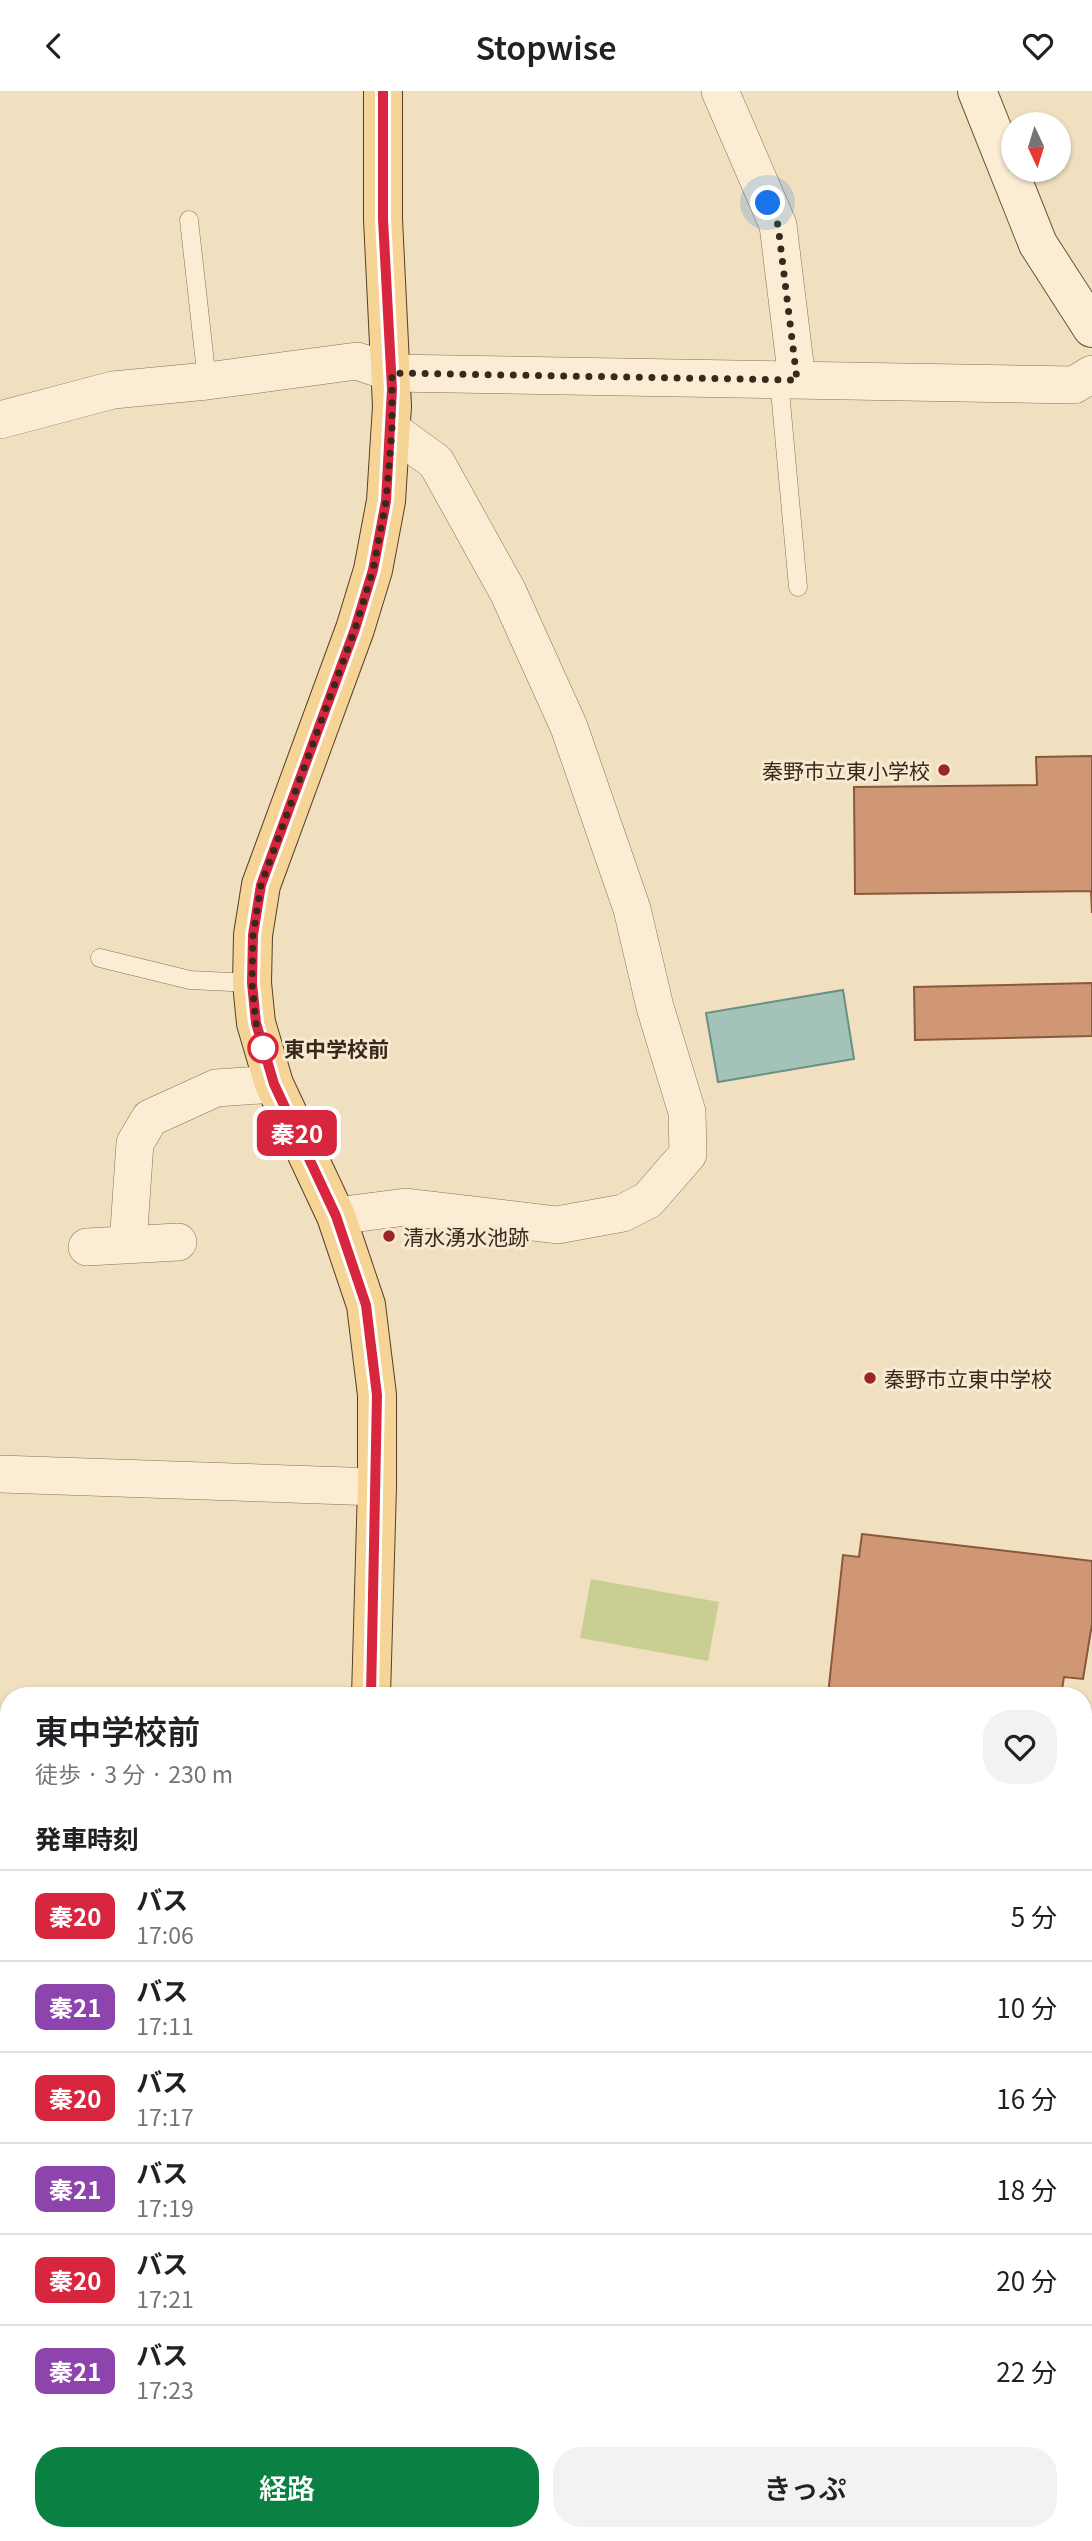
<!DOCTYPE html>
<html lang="ja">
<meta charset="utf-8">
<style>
body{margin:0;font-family:Georgia,"Noto Sans JP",serif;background:#f2f2f2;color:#202124;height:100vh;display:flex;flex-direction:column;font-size:26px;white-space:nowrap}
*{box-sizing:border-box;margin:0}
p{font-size:23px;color:#757577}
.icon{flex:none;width:38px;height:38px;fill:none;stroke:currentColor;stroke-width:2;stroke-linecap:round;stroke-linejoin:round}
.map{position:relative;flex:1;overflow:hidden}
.details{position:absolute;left:0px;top:1596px;width:1092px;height:854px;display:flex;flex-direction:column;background:#fff;border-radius:28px 28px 0 0;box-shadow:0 2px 5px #0004}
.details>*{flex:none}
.badge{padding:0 14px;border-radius:10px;font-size:24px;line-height:46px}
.needle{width:46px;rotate:176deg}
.tools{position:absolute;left:1001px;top:21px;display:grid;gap:14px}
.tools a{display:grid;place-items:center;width:70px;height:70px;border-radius:50%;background:#fff;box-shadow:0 2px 5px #0004;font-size:35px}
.you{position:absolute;width:35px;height:35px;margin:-18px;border:5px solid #fff;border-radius:50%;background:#1a73e8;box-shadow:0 0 0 10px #1a73e833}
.map>.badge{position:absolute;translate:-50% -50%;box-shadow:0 0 0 4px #fff}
h2{padding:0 35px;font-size:26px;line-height:63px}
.round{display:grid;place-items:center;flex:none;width:74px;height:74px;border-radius:28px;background:#f2f2f2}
.overview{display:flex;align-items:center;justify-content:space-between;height:119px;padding:0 35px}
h1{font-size:33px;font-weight:600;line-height:52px}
.cta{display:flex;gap:14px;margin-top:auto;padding:14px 35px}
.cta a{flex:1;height:80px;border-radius:28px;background:#0b8043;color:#fff;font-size:28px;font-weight:600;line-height:80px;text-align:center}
.cta a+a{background:#f2f2f2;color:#202124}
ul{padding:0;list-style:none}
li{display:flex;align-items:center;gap:21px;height:91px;padding:0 35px;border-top:2px solid #e0e0e0}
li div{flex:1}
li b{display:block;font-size:26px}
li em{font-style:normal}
li .badge{min-width:77px;font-weight:700;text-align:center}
header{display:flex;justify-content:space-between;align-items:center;height:91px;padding:0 35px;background:#fff;font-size:32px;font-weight:600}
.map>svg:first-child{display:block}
.green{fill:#c9ce93}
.water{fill:#a3c2b8;stroke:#6a9085;stroke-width:2}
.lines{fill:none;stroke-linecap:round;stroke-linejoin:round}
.stream{stroke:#6a9085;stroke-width:10}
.building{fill:#d09774;stroke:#8a583c;stroke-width:2}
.lane-casing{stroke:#897057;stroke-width:19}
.street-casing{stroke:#897057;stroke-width:38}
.secondary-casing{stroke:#6b513a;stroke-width:40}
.primary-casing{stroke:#573e2c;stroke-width:40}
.lane{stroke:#faedd3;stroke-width:18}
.street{stroke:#faedd3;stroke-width:37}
.secondary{stroke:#faedd3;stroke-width:38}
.primary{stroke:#f5d495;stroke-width:38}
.line-casing{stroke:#fff;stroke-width:16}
.line{stroke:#d7263d;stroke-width:10}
.walk{stroke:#38291c;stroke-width:7;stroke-dasharray:0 12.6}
.poi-dot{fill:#9b2429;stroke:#f7ead0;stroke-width:2.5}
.stop-dot{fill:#fff;stroke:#d7263d;stroke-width:3.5}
.labels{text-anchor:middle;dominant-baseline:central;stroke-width:6;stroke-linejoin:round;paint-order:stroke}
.poi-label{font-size:21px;fill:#38291c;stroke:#f7ead0;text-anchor:start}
.stop-label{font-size:21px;font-weight:bold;fill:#38291c;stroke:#f7ead0;text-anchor:start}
</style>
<header><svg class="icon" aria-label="back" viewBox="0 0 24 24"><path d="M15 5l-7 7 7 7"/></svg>Stopwise<svg class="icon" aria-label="heart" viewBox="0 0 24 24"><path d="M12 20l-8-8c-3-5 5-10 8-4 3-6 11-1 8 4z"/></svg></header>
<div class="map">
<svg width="1092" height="2450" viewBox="0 0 1092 2450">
<rect width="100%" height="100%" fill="#f0e0c0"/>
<path class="green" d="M591,1488l128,23 -11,59 -128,-23z
M1092,2267v183h-149l4,-9h136v-171z"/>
<path class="water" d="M843,899l11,69 -136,23 -12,-69z"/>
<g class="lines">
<path class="stream" d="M1083,2415l9,-19
M1073,2450l2,-9"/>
</g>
<path class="building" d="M1092,665v157l-1,-22 -236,3 -1,-107 183,-2 -1,-28z
M1092,892v53l-177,4 -1,-53z
M862,1443l230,27v63l-9,55 -19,-2 -3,19 -233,-1 15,-140 16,2z"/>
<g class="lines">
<g class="lane-casing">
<path id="lane" d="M189,129l18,161
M779,289l19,207
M100,867l90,22 62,3"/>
</g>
<g class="street-casing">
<path id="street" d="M720,0l58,134 19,155
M0,329l113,-30 94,-9 150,-20 35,12 682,12 18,-11
M336,1125l70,-9 151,18 66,-12 25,-13 40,-46 -1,-42 -32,-105 -23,-98 -63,-182 -61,-135 -72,-130 -44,-32
M128,1153l7,-101 15,-25 66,-30 58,-4
M87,1156l91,-5
M0,1383l377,13
M1083,1725l9,-27
M0,1855l9,1
M0,2350l9,3
M135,2441l13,9
M816,2450v-9"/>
</g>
<g class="secondary-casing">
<path id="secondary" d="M977,0l61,153 54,84
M215,2450l3,-9"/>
</g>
<g class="primary-casing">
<path id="primary" d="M371,1605l6,-209v-92l-11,-90 -30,-89 -62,-132 -18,-61 -4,-40 1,-48 8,-50 94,-256 18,-59 13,-69 6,-95 -9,-187v-128
M554,2441l6,9"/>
</g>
<use href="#lane" class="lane"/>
<use href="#street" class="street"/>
<use href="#secondary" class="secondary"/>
<use href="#primary" class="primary"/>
</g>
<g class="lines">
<g class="line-casing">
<path id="line" d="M371,1605l6,-301 -11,-90 -30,-89 -62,-132 -18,-61 -4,-40 1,-48 8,-50 94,-256 18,-59 13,-69 6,-112 -9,-170v-128"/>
</g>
<use href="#line" class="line"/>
<path class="walk" d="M263,957l-7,-25 -4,-40 1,-48 8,-50 94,-256 18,-59 13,-69 6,-71v-57l405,7 -19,-155 -10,-22"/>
</g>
<g class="poi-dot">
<circle cx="944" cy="679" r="7"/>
<circle cx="389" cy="1145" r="7"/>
<circle cx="870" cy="1287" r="7"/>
</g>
<circle class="stop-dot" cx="263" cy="957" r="14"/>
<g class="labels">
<g class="poi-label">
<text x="930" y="679" text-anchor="end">秦野市立東小学校</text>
<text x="403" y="1145">清水湧水池跡</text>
<text x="884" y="1287">秦野市立東中学校</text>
</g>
<g class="stop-label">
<text x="284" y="957">東中学校前</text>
</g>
</g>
</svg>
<div class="tools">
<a><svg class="needle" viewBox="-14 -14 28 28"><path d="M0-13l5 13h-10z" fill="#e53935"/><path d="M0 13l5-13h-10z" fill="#757577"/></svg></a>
</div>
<div class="you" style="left:768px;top:112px"></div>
<b class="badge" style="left:297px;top:1042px;background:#d7263d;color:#fff">秦20</b>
<section class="details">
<div class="overview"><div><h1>東中学校前</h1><p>徒歩 · 3 分 · 230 m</p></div><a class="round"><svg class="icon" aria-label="heart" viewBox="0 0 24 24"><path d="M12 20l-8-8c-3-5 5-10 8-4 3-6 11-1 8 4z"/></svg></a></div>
<h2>発車時刻</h2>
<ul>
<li><span class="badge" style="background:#d7263d;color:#fff">秦20</span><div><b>バス</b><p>17:06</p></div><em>5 分</em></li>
<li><span class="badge" style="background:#8e44ad;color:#fff">秦21</span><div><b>バス</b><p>17:11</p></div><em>10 分</em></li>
<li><span class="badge" style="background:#d7263d;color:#fff">秦20</span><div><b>バス</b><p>17:17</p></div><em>16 分</em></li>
<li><span class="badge" style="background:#8e44ad;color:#fff">秦21</span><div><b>バス</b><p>17:19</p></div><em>18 分</em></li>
<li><span class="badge" style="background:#d7263d;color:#fff">秦20</span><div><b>バス</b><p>17:21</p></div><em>20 分</em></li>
<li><span class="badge" style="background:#8e44ad;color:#fff">秦21</span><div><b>バス</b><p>17:23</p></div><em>22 分</em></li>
</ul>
<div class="cta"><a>経路</a><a>きっぷ</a></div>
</section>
</div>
